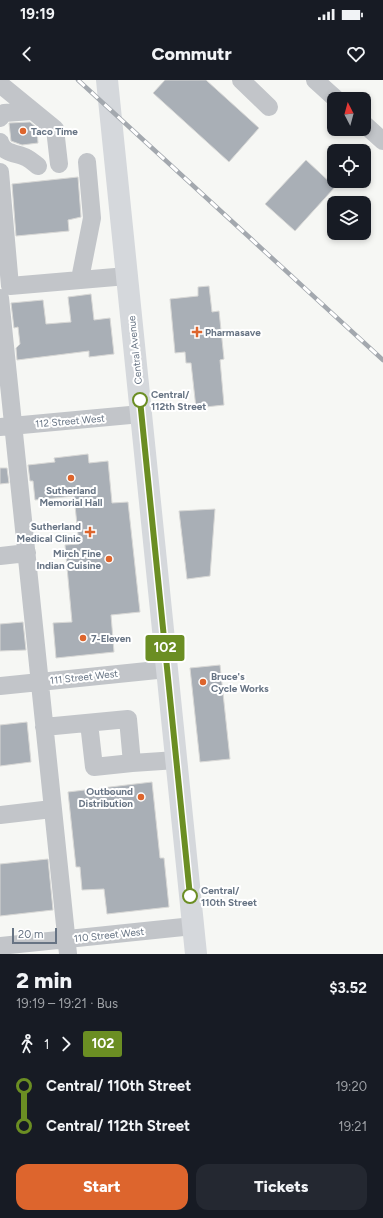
<!DOCTYPE html>
<meta charset="utf-8">
<style>
body{margin:0;font-family:Figtree,sans-serif;background:#242831;color:#f1f3f6;height:100vh;display:flex;flex-direction:column;font-size:15px;white-space:nowrap}
*{box-sizing:border-box;margin:0}
p{font-size:13px;color:#9ea1a6}
.icon{flex:none;width:22px;height:22px;fill:none;stroke:currentColor;stroke-width:2;stroke-linecap:round;stroke-linejoin:round}
.map{position:relative;height:874px;overflow:hidden}
.sheet{display:flex;flex-direction:column;background:#171b24;flex:1}
.sheet>*{flex:none}
.badge{padding:0 8px;border-radius:3px;font-size:14px;line-height:26px}
.needle{width:26px;rotate:354deg}
.buttons{position:absolute;left:327px;top:12px;display:grid;gap:8px}
.buttons a{display:grid;place-items:center;width:44px;height:44px;border-radius:8px;background:#171b24;box-shadow:0 2px 6px #0003;font-size:20px}
.scale{position:absolute;left:12px;bottom:10px;width:45px;box-sizing:border-box;padding-left:4px;border:2px solid #677484;border-top:0;font-size:11px;line-height:14px;white-space:nowrap;color:#677484;-webkit-text-stroke:3px #fff;paint-order:stroke}
.map>.badge{position:absolute;translate:-50% -50%;box-shadow:0 0 0 2px #fff}
.legs{display:flex;align-items:center;gap:6px;height:44px;padding:0 16px;font-size:13px}
.legs p{margin-inline-start:auto}
.head{display:flex;align-items:center;justify-content:space-between;height:68px;padding:0 16px}
h1{font-size:22px;font-weight:800;line-height:30px}
.primary-button{display:flex;gap:8px;margin-top:auto;padding:8px 16px}
.primary-button a{flex:1;height:46px;border-radius:12px;background:#dd652d;color:#fff;font-size:16px;font-weight:800;line-height:46px;text-align:center}
.primary-button a+a{background:#242831;color:#f1f3f6}
ul{padding:0 16px;list-style:none}
li{display:flex;align-items:center;gap:14px;height:40px;font-size:15px}
li i{display:grid;place-items:center;width:6px;height:100%;margin:0 5px;background:currentColor}
li i::after{content:'';width:10px;height:10px;margin:-5px;border:3px solid;border-radius:50%;background:#171b24}
li p{margin-inline-start:auto}
li:first-child i{background:linear-gradient(#0000 50%,currentColor 0)}
li:last-child i{background:linear-gradient(currentColor 50%,#0000 0)}
.status{display:flex;justify-content:space-between;align-items:center;height:28px;padding:0 20px;background:#171b24;direction:ltr}
.status svg{height:11px;fill:currentColor}
header{display:flex;justify-content:space-between;align-items:center;height:52px;padding:0 16px;background:#171b24;font-size:18px;font-weight:800}
.map>svg:first-child{display:block}
.building{fill:#a9afb6;stroke:#d8d8d6}
.lines{fill:none;stroke-linecap:round;stroke-linejoin:round}
.minor{stroke:#c2c5c9;stroke-width:18}
.major{stroke:#d5d8dc;stroke-width:22}
.rail-casing{stroke:#a3a8ae;stroke-width:4.5}
.rail{stroke:#fff;stroke-width:3;stroke-dasharray:9;stroke-linecap:butt}
.line-1-casing{stroke:#fff;stroke-width:9}
.line-1{stroke:#6b8e23;stroke-width:6}
.poi-dot{fill:#dd652d;stroke:#fff;stroke-width:1.5}
.stop-1-dot{fill:#fff;stroke:#6b8e23;stroke-width:2}
.labels{text-anchor:middle;dominant-baseline:central;stroke-width:4;stroke-linejoin:round;paint-order:stroke}
.poi-label{font-size:10px;font-weight:bold;fill:#677484;stroke:#fff;text-anchor:start}
.street-label{font-size:10px;fill:#677484;stroke:#fff}
.stop-label{font-size:10px;font-weight:bold;fill:#677484;stroke:#fff;text-anchor:start}
</style>
<div class="status"><b>19:19</b><svg viewBox="0 0 49 12"><path d="M0 12V9h3v3zM5 12V6h3v6zM10 12V3h3v9zM15 12V0h3v12zM26 1h20v11H26zM47 4h2v5h-2z"/></svg></div>
<header><svg class="icon" aria-label="back" viewBox="0 0 24 24"><path d="M15 5l-7 7 7 7"/></svg>Commutr<svg class="icon" aria-label="heart" viewBox="0 0 24 24"><path d="M12 20l-8-8c-3-5 5-10 8-4 3-6 11-1 8 4z"/></svg></header>
<div class="map">
<svg width="383" height="874" viewBox="0 0 383 874">
<rect width="100%" height="100%" fill="#f6f7f4"/>
<path class="building" d="M165,0h41l53,48 -30,34 -76,-69z
M30,42l7,6 1,15 -16,2 -11,-4 -2,-18z
M306,80l29,27 -40,44 -30,-27z
M78,97l3,40 -13,3 1,11 -53,5 -4,-52z
M209,206l3,26 7,-1 5,48 -4,1 4,45 -28,3 -5,-45h-5l-1,-11 -10,1 -5,-54 28,-3v-9z
M91,214l3,26 16,-2 4,36 -25,3v-6l-72,9 -1,-12 4,-4 -2,-17 -4,1 -3,-25 32,-3 3,24 25,-2 -3,-25z
M88,374l1,9 19,-2 4,42 16,-1 12,110 -29,3 3,37 -58,6 -3,-35 19,-1 -7,-77 14,-1 -5,-48 -39,4 -2,-19h-3l-2,-16 27,-3 -1,-4z
M0,388h7l2,15 -9,1z
M215,429l-5,67 -23,3 -8,-68z
M23,542l3,28 -26,1v-27z
M220,585l10,94 -30,3 -10,-94z
M27,642l4,40 -31,4v-41z
M152,702l8,76h4l5,49 -62,7 -3,-25 -22,1 -2,-23h-4l-8,-75z
M48,779l5,51 -53,6v-52z"/>
<g class="lines">
<path class="minor" d="M241,0l28,27
M315,0l21,19
M0,4l55,45 4,35
M0,38l4,-5 28,-2
M364,44l19,17
M0,62c3,12 18,11 27,16 4,2 7,5 11,8
M0,92l10,114 117,-10
M80,199l12,-61 -5,-56
M0,218l68,656
M0,347l141,-13
M0,476l27,-3
M0,606l167,-17
M89,643l5,44 38,-4
M44,647l84,-8 4,44 45,-3
M0,735l52,-6
M0,866l193,-20"/>
<path class="major" d="M107,0l89,874"/>
<g class="rail-casing">
<path id="rail" d="M78,0l305,280"/>
</g>
<use href="#rail" class="rail"/>
</g>
<g class="lines">
<g class="line-1-casing">
<path id="line-1" d="M140,320l50,496"/>
</g>
<use href="#line-1" class="line-1"/>
</g>
<g class="poi-dot">
<circle cx="23" cy="51" r="4"/>
<path d="M195 246h4v4h4v4h-4v4h-4v-4h-4v-4h4z"/>
<circle cx="71" cy="398" r="4"/>
<path d="M88 446h4v4h4v4h-4v4h-4v-4h-4v-4h4z"/>
<circle cx="109" cy="479" r="4"/>
<circle cx="83" cy="558" r="4"/>
<circle cx="203" cy="602" r="4"/>
<circle cx="141" cy="717" r="4"/>
</g>
<g class="stop-1-dot">
<circle cx="140" cy="320" r="7"/>
<circle cx="190" cy="816" r="7"/>
</g>
<g class="labels">
<g class="poi-label">
<text x="31" y="51">Taco Time</text>
<text x="205" y="252">Pharmasave</text>
<text x="71" y="410" text-anchor="middle">Sutherland<tspan x="71" dy="12">Memorial Hall</tspan></text>
<text x="81" y="446" text-anchor="end">Sutherland<tspan x="81" dy="12">Medical Clinic</tspan></text>
<text x="101" y="473" text-anchor="end">Mirch Fine<tspan x="101" dy="12">Indian Cuisine</tspan></text>
<text x="91" y="558">7-Eleven</text>
<text x="211" y="596">Bruce's<tspan x="211" dy="12">Cycle Works</tspan></text>
<text x="133" y="711" text-anchor="end">Outbound<tspan x="133" dy="12">Distribution</tspan></text>
</g>
<g class="street-label">
<text transform="translate(135 270) rotate(-96)">Central Avenue</text>
<text transform="translate(70 341) rotate(-5)">112 Street West</text>
<text transform="translate(84 597) rotate(-6)">111 Street West</text>
<text transform="translate(109 855) rotate(-6)">110 Street West</text>
</g>
<g class="stop-label">
<text x="151" y="314">Central/<tspan x="151" dy="12">112th Street</tspan></text>
<text x="201" y="810">Central/<tspan x="201" dy="12">110th Street</tspan></text>
</g>
</g>
</svg>
<div class="buttons">
<a><svg class="needle" viewBox="-14 -14 28 28"><path d="M0-13l5 13h-10z" fill="#e53935"/><path d="M0 13l5-13h-10z" fill="#9ea1a6"/></svg></a>
<a><svg class="icon" aria-label="locate" viewBox="0 0 24 24"><circle cx="12" cy="12" r="6"/><path d="M12 2v4M12 18v4M2 12h4M18 12h4"/></svg></a>
<a><svg class="icon" aria-label="layers" viewBox="0 0 24 24"><path d="M12 4l9 5-9 5-9-5zM3 14l9 5 9-5"/></svg></a>
</div>
<div class="scale">20 m</div>
<b class="badge" style="left:165px;top:568px;background:#6b8e23;color:#fff">102</b>
</div>
<section class="sheet">
<div class="head"><div><h1>2 min</h1><p>19:19 – 19:21 · Bus</p></div><b>$3.52</b></div>
<div class="legs"><svg class="icon" aria-label="walk" viewBox="0 0 24 24"><circle cx="13" cy="4" r="2"/><path d="M13 8l-2 6 4 7M11 14l-3 7M7 12l3-4h3l4 4"/></svg>1<svg class="icon" aria-label="forward" viewBox="0 0 24 24"><path d="M9 5l7 7-7 7"/></svg><b class="badge" style="background:#6b8e23;color:#fff">102</b></div>
<ul>
<li><i style="color:#6b8e23"></i><b>Central/ 110th Street</b><p>19:20</p></li>
<li><i style="color:#6b8e23"></i><b>Central/ 112th Street</b><p>19:21</p></li>
</ul>
<div class="primary-button"><a>Start</a><a>Tickets</a></div>
</section>
